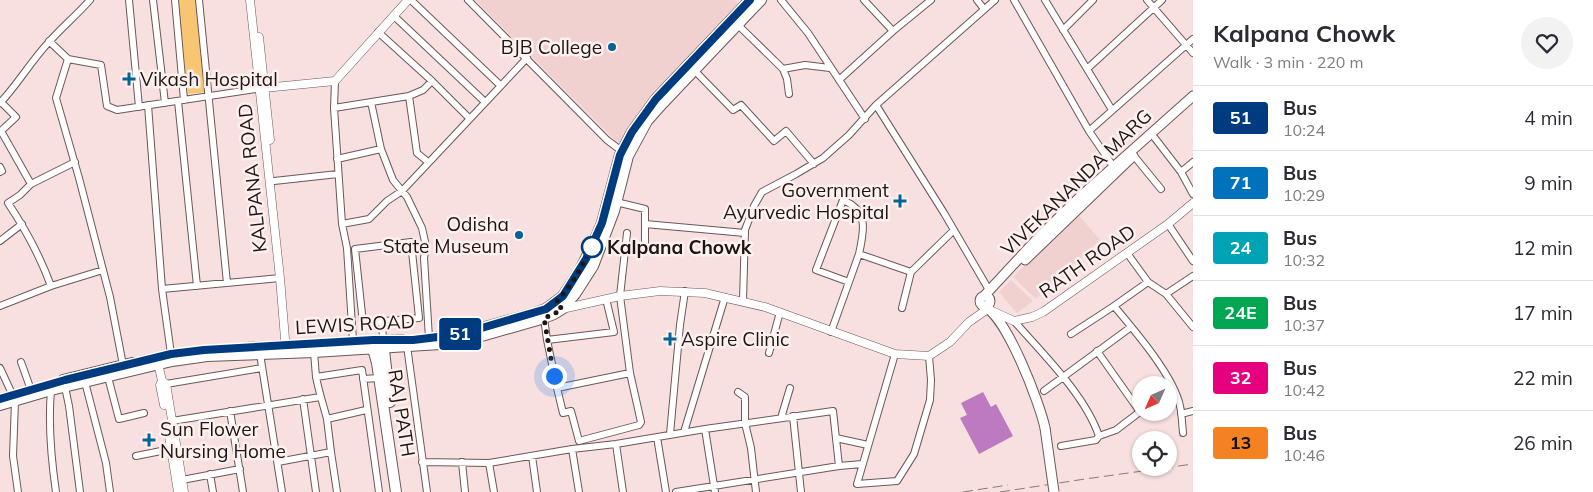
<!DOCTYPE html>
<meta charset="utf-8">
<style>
body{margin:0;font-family:Mulish,sans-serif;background:#f2f2f3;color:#2b2b33;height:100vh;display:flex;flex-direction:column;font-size:19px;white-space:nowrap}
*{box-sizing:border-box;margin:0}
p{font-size:16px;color:#7c7c81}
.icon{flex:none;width:28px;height:28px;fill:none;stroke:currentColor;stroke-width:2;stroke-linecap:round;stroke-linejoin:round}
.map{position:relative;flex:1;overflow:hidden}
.details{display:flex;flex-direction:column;background:#fff;width:400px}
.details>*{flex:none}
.badge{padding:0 10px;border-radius:4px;font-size:18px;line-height:32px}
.needle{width:32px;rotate:225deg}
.fabs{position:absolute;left:1132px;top:376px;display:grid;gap:10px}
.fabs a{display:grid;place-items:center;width:45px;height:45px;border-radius:50%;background:#fff;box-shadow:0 1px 4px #0004;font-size:25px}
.you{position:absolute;width:25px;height:25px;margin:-12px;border:4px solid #fff;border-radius:50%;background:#1a73e8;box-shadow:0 0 0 8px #1a73e833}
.map>.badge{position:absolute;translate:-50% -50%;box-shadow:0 0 0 2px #fff}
.round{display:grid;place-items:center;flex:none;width:52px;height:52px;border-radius:26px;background:#f2f2f3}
.overview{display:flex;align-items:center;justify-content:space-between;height:85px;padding:0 20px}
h1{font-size:24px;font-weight:700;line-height:38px}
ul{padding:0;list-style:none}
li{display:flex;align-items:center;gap:15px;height:65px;padding:0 20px;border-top:1px solid #e1e1e2}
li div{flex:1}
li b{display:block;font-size:19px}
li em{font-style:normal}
li .badge{min-width:55px;font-weight:700;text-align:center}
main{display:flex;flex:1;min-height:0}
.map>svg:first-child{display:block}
.built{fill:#f0d1cf}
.green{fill:#f8c673}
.water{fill:#be7ac1}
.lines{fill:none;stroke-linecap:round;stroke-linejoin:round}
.minor-casing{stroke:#6c5857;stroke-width:8}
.tertiary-casing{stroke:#6c5857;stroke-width:9}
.secondary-casing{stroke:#6c5857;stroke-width:11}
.primary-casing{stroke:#6c5857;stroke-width:12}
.minor{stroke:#fff;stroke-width:6}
.tertiary{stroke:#fff;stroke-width:8}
.secondary{stroke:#fff;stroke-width:9}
.primary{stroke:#fff;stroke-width:10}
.rail{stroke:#887877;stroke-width:1;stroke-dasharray:10 5;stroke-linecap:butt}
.secondary-bridge-casing{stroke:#6c5857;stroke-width:11;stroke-linecap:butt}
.secondary-bridge{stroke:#fff;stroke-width:9}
.line-casing{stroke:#fff;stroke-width:11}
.line{stroke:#003b80;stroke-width:8}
.walk{stroke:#1e1615;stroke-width:5;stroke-dasharray:0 9}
.poi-dot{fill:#036393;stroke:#fef0ef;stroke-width:2}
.stop-dot{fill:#fff;stroke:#003b80;stroke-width:2.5}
.labels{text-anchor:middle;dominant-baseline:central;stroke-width:5;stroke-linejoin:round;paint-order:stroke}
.poi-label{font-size:19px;fill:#1e1615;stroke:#fef0ef;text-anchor:end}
.street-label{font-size:19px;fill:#1e1615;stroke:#fef0ef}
.stop-label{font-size:19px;font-weight:bold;fill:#1e1615;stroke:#fef0ef;text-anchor:start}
</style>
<main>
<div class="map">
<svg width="1193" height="492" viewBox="0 0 1193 492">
<rect width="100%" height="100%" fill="#f7e0df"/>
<path class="built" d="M475,0h259l7,6 -101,107 -21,31z
M1077,213l23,27 -64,59 -23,-22z
M1011,280l22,21 -16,12 -18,-21z"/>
<path class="green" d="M178,0h19l9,92 -18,2z"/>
<path class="water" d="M983,392l8,15 5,-3 17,32 -34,18 -19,-36 7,-3 -6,-12z"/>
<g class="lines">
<g class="minor-casing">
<path id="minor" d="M129,0l10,107
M153,0l12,103
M175,0l9,100
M199,0l28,283
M411,0l89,85
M468,0l139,140 16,12
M781,0l27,33 57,86
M864,0l29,31
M977,0l7,9
M1014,0l75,131 24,35
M1045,0l67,110
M1147,0l46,53
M394,16l91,86
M738,25l45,44 4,10 2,15
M1063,30l30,-30
M378,32l54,49 37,37
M49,41l19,18
M783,69l22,-4 25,3
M1087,69l75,-69
M695,71l38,39 8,-5 33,36 12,-10 28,33
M839,80l54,-49 38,-31
M335,81l-1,27 8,116 27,-5 18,-18 15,-10 125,-133
M409,96l8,57 11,9
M178,101l19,185
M1,102l15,15 -15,14
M371,102l10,47 12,31 14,17 15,31 4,18 -2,12 5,80
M0,103c18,-19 31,-42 49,-61 13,-15 28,-27 41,-42
M148,105l14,184 9,65
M334,108l75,-12 14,-6 9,-9
M1089,131l104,-92
M0,132l1,-1 30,53
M1154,137l27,35 12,-10
M1134,156l27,33
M337,159l44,-10
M0,167l2,4 -2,1
M1181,172l12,22
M274,181l64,-7
M616,202l29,7v42h-7
M342,224l5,24 6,93
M645,224l100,9
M1168,224l25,37
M627,233l-7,63 10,77 11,49 -2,3 -60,16 -8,-30 -8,2 -6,-25 73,-15
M0,241l22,-17
M411,242l8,76 -56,5 -8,-74z
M1127,253l21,29 -34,24c20,24 60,70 66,100 2,9 2,18 3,27
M849,282l-33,-12 27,-70c26,11 21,31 16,54
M1148,282l18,12 27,-18
M51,286c-11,-30 -25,-56 -43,-83l12,-8 11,-11 44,-22
M162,289l118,-11
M989,290l-45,-77 -68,-108 119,-105
M1166,294l27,33
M743,301l2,-71 9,-24 8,-14 34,-18 27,-16 26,-23 27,-30
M0,306l51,-20 52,-16
M902,308l9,-36
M544,318l3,22 67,-8 -8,-33
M382,321l1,19
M1014,321c29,33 71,74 85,115l-3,4 -35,6
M831,332l28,-78 52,18 43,-42
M1071,334l43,-28
M547,340l10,48
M407,346l20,146
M1097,351l43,61
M314,352l2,25 46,-7 17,122
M769,353l11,-41
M260,354l22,138
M895,354l-38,130 40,-3 17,-27 16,-54 1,-20 -2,-24
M21,362l10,28
M123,365l-13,-68 -31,-119 -23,-80 12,-39 33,6 6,41 10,4 146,-22
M0,368l13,28
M108,377l11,42 25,-6
M316,377c3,15 7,27 11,42l39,-9
M363,379l16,-1
M85,382l21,81 4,29
M166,384l96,-16
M65,387l4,19 11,86
M51,390c-3,35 0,68 5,102
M1044,391l87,-64
M738,392l7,5v26l6,25 5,44
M303,399l13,93
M15,401l-2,55 5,36
M230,411l13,81
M1181,414l12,-3
M793,416l8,76
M781,418l9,-30
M172,421l148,-24
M705,429l10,63
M684,432l41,-135
M670,434l10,-109 5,-34
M1099,436l17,-6 25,-19
M657,437l9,55
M836,438l32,7
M616,444l7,48
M572,449l7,43
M331,452l6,40
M136,456l35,-7
M532,456l5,36
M278,462l53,-10 -4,-33
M422,462l67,1 83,-14 44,-5 89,-15 128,-18 6,55
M462,462l3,30
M489,463l5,29
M210,474l3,18
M182,480l58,-11
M676,492l163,-26 23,-2"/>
</g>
<g class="tertiary-casing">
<path id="tertiary" d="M250,0l30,278 6,73
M259,37l11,103
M264,88l71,-7 73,-81
M562,309l58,-13 40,-5 45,2 60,14 130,47 34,2 21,-14 19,-20 20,-14
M992,311l22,10 18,-4 11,-5 125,-88 25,-21
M158,363l4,18 4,3 18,108
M162,381l-2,4 4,20
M169,436l9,56"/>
</g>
<g class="secondary-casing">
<path id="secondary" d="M1025,260l108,-104
M985,295l53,-57 44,-43 111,-99
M980 301a5 5 0 1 1 10 0a5 5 0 1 1-10 0Z
M983,306c23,8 57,98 62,122"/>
</g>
<g class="primary-casing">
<path id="primary" d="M439,337l29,-5 67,-19 11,-4 17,-13 17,-26 13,-26 9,-21 18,-68 12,-23 24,-33 94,-99
M383,342l7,60
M373,343v6l4,14 19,129
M247,348l155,-8
M63,380l69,-17
M0,405l51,-15 121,-29 35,-5 107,-4 126,-8 24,-3 77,-22 13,-5 8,-5 13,-15 18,-28 21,-55 14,-55 19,-35 16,-18 98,-103"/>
</g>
<use href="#minor" class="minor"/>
<use href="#tertiary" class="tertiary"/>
<use href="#secondary" class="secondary"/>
<use href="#primary" class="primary"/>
<path class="rail" d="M963,492l45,-7
M1000,492l85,-13 108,-15"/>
<g class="secondary-bridge-casing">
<path id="secondary-bridge" d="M1045,428l9,64"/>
</g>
<use href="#secondary-bridge" class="secondary-bridge"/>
</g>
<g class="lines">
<g class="line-casing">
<path id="line" d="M0,399l65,-19 106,-26 33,-4 169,-10h40l33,-4 22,-4 78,-23 17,-13 23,-37 16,-36 18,-68 12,-23 24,-33 94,-99"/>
</g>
<use href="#line" class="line"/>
<path class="walk" d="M554,376l-10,-58 10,-4 8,-5 -6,-7c16,-16 27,-37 37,-58l-1,3"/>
</g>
<g class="poi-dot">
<circle cx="612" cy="47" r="5"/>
<path d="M126.5 71.5h5v5h5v5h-5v5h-5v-5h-5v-5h5z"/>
<path d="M897.5 193.5h5v5h5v5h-5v5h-5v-5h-5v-5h5z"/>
<circle cx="519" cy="235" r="5"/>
<path d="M667.5 331.5h5v5h5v5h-5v5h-5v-5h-5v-5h5z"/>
<path d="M146.5 432.5h5v5h5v5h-5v5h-5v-5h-5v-5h5z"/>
</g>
<circle class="stop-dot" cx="592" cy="247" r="10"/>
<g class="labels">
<g class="poi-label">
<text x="602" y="47">BJB College</text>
<text x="140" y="79" text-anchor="start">Vikash Hospital</text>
<text x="889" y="190">Government<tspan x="889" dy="22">Ayurvedic Hospital</tspan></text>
<text x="509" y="224">Odisha<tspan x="509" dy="22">State Museum</tspan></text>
<text x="681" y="339" text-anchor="start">Aspire Clinic</text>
<text x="160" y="429" text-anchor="start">Sun Flower<tspan x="160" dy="22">Nursing Home</tspan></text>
</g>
<g class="street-label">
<text transform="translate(252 178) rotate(-96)">KALPANA ROAD</text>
<text transform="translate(1076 182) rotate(-44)">VIVEKANANDA MARG</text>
<text transform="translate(1087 261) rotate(-35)">RATH ROAD</text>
<text transform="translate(355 324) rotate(-3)">LEWIS ROAD</text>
<text transform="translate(402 413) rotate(81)">RAJ PATH</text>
</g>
<g class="stop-label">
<text x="607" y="247">Kalpana Chowk</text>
</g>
</g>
</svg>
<div class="fabs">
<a><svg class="needle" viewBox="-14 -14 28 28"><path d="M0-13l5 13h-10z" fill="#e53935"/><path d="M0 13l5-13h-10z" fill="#7c7c81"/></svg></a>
<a><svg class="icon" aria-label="locate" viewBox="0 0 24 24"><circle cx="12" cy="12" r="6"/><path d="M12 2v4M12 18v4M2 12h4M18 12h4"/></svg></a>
</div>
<div class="you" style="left:554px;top:376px"></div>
<b class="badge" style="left:460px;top:334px;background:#003b80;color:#fff">51</b>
</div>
<section class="details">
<div class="overview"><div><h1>Kalpana Chowk</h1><p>Walk · 3 min · 220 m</p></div><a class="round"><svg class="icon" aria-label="heart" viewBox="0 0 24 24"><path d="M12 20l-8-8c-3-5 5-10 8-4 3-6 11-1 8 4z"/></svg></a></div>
<ul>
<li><span class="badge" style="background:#003b80;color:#fff">51</span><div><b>Bus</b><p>10:24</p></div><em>4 min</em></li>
<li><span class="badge" style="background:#0072bc;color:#fff">71</span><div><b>Bus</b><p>10:29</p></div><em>9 min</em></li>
<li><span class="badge" style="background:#00a3b4;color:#fff">24</span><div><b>Bus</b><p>10:32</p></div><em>12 min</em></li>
<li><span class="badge" style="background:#00a651;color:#fff">24E</span><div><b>Bus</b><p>10:37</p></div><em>17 min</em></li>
<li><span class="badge" style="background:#e6007e;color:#fff">32</span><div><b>Bus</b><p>10:42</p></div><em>22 min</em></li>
<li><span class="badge" style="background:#f58220;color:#111">13</span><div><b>Bus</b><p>10:46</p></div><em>26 min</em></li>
</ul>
</section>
</main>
